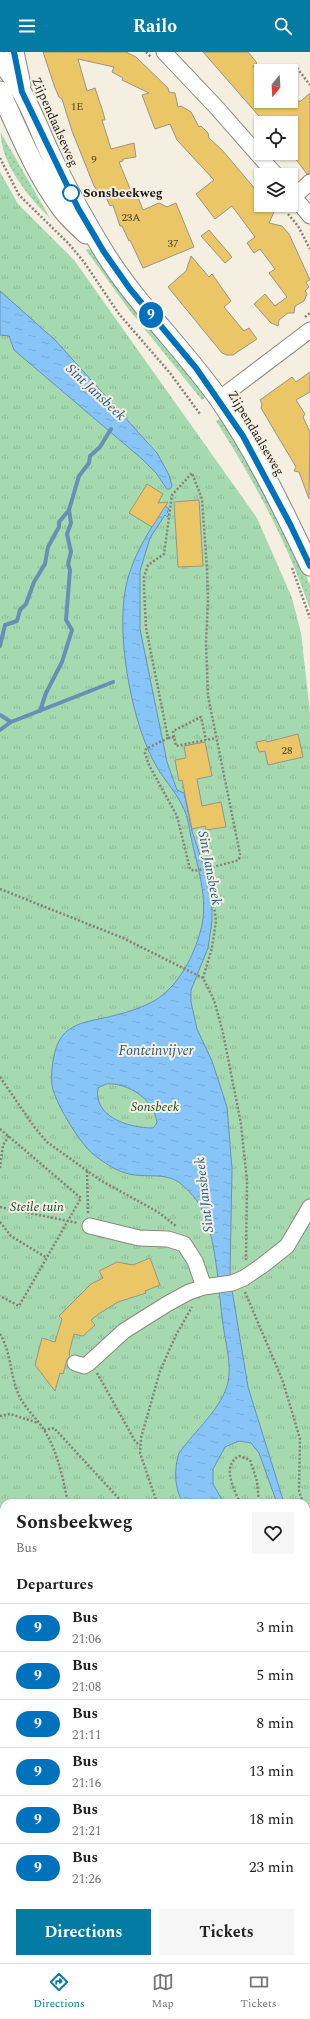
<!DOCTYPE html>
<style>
body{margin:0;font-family:Spectral,serif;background:#f6f6f6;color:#222;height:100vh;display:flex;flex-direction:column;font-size:15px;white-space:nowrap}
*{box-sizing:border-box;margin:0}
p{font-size:13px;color:#767676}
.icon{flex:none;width:22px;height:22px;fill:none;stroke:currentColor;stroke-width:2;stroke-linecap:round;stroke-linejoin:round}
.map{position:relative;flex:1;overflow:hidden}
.details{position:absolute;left:0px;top:1447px;width:310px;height:464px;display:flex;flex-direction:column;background:#fff;border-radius:12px 12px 0 0;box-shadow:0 1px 3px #0004}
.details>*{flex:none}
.badge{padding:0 8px;border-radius:13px;font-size:14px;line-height:26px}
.needle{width:26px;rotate:198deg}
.tools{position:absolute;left:254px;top:12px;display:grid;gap:8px}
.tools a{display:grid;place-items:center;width:44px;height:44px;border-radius:0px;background:#fff;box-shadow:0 1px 3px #0004;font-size:20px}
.map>.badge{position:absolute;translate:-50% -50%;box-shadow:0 0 0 2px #fff}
h2{padding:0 16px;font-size:15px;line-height:36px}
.round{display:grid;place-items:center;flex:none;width:42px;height:42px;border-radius:0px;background:#f6f6f6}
.headline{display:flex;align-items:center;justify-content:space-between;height:68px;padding:0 16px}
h1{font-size:19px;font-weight:700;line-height:30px}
.cta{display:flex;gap:8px;margin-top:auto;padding:8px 16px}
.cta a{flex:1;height:46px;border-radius:0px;background:#037ba3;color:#fff;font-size:16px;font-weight:700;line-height:46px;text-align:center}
.cta a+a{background:#f6f6f6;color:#222}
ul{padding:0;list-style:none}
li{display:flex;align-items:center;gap:12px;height:48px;padding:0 16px;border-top:1px solid #e0e0e0}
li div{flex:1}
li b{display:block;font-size:15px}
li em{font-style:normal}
li .badge{min-width:44px;font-weight:700;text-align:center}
header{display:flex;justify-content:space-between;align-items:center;height:52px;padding:0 16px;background:#037ba3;color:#fff;font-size:18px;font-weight:700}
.tabs{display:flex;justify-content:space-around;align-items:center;height:56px;border-top:1px solid #e0e0e0;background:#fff;font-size:11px;color:#767676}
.tabs a{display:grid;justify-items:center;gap:2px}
.tabs .selected{color:#037ba3}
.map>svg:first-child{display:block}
.grass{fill:url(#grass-dots)}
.park{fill:url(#park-tufts);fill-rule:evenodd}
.water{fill:url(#water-ripples);stroke:#6791b4;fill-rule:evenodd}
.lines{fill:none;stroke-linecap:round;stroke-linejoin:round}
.stream{stroke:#6791b4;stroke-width:4}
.building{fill:#eac666;stroke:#999487}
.minor-casing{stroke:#8c877a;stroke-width:17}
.major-casing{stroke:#8c877a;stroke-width:21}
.path{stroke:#848178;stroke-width:2.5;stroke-dasharray:2 2;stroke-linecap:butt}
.minor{stroke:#fff;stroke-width:15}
.major{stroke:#fff;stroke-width:19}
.line-casing{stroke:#fff;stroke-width:9}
.line{stroke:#0072bc;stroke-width:6}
.stop-dot{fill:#fff;stroke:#0072bc;stroke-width:2}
.labels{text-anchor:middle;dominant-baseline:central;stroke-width:4;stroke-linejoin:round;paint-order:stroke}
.number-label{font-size:11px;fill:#4f4428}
.street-label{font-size:13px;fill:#1b1914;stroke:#f4efe1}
.stop-label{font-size:13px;font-weight:bold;fill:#1b1914;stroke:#f4efe1;text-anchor:start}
.park-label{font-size:13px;font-style:italic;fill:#0e4e26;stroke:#f4efe1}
.water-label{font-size:14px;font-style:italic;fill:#225b86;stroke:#f4efe1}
</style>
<header><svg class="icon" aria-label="menu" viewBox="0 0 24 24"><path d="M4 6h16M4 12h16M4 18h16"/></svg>Railo<svg class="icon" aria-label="search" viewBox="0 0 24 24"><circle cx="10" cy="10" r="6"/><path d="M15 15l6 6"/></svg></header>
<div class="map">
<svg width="310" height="1911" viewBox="0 0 310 1911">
<defs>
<pattern id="grass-dots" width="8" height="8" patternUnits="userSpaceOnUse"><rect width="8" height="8" fill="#a5d9b0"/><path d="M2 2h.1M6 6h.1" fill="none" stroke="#8dba96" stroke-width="1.8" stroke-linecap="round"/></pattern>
<pattern id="park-tufts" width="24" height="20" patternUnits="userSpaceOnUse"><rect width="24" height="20" fill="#a5d9b0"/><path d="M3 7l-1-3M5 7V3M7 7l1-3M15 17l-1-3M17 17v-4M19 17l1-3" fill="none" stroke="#8dba96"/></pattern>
<pattern id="water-ripples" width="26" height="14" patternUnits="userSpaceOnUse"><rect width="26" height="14" fill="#87c5f9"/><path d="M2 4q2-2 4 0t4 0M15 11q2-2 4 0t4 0" fill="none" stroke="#74a9d5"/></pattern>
</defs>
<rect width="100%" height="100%" fill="#f4efe1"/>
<path class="grass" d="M1,81l49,85c-19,-18 -50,-55 -49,-85z
M88,197l7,2 113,145 -6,4 -72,-89 -44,-61z
M223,365l13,22 66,127 8,19v24c-23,-67 -56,-129 -94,-188z"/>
<path class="park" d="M0,120l18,32 56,56 183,258 35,80 9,35 9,79v1251h-310zM4,1451h302v456h-302z"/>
<path class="water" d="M0,239l55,49 102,113 12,22 3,11 -2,3h-3l-11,-16 -14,-14 -128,-109 -5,-14 -9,-1z
M165,454l4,3 -2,3 2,2 -2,3 -2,-2 -15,23 -10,33v58l27,133 10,28 7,3 8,38 13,39 7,38v13l-4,27 -17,42v12l6,27 15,32 15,46 5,62 -2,107 2,14 16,97 36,116h-7l-18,-50 -8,-10 -12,-2 -14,6 -12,22v15l11,19h-41c-9,-15 -9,-34 -4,-50 15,-21 44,-46 49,-71 4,-18 -3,-40 -5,-58 -5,-34 -6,-90 -24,-120 -4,-7 -13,-16 -19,-21 -15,-11 -35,-5 -51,-9 -13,-3 -26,-12 -36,-20 -13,-10 -39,-53 -41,-69 -1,-10 0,-20 2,-29 7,-36 34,-33 62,-41 13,-3 27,-8 38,-14 25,-15 40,-45 47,-72 8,-30 -4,-63 -10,-92 -2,-9 -3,-20 -7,-28 -8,-18 -23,-32 -31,-49 -23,-44 -39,-135 -25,-182 8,-28 22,-48 37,-72zM106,1032c22,-2 49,16 51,39l-4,5c-24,0 -60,-11 -55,-40z
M4,1608v51l-4,-1v-49z
M306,1876l4,4v31h-304l9,-4h291z"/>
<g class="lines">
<path class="stream" d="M0,594l5,-21 12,-4 3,-11 6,-6 8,-22 11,-18 3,-17 11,-20v-5l10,-12
M40,659l6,-18 16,-31 10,-32 -6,-10 4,-50 -2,-6 3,-12 -4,-18 4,-11 -2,-13 10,-34 10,-13 1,-7 10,-9 11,-18
M0,663l11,7
M0,678l11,-8 102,-40"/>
</g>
<path class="building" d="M43,0h83l10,5 32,31 1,4 6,1 3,14 3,-1 10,6 8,15 2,-1 7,7 1,5 13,12 34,40 5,10v5h4l-1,4 10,3 -5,11 13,3 7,8 21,46 -4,2 3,5 -4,4 2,3 -3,7 -9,5 -1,7h-6l-9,7 -1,6 -7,-3 -17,-19 11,-10 10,12 12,-9 -18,-24 6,-4 -15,-20 -6,4 -7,-10 8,-6 -23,-31 -17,13 -19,-25 18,-14 -37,-40 -7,-16 -15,5 -13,-34 7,-2 -27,-13 1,-2 -11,-6 2,-5 -36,-8 9,32 8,-3 8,24 2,8h-3l9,29 23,-6 2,14 -13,2v2l-4,1 14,34 4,-1 6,15 16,-7 8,4 9,-4 18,44 -51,21 -13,-28 -1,1 -7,-15h-2l-7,-21 -3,1 -4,-9 -3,2 -3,-8 -2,1 -4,-6 -22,-55 -10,-32 -3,-2 -4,-9z
M203,0h45l9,11 -4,3 8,10v25h40l9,-8v80l-3,1 -16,-21v-30h-26z
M209,178l23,27 -7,6 -24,-27z
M191,204l18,21 3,-3 19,27 -7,6 20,24 5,-3 8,11 -24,16h-6l-5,-2 -54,-66 18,-16z
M310,320v20l-14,8 9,14 -2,3 7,15 -1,67 -10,-27 -5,-1 2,-4 -35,-59 1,-4 -2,-4 32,-23 4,5z
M147,432l16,10 -5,9 10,-1 -16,25 -23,-14z
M199,448l4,66 -25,1 -4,-65z
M298,682l5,23 -35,8 -3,-14 -6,1 -3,-10 10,-2 1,2z
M205,690l7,34 -15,3 5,27 19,-4 5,25 -20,3 -1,-4 -13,3 -10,-49 -3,1 -4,-21 11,-2 -2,-12z
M150,1206l10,27 -15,6 1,2 -28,9 -18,11 -9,7 4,5 -12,11 -9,-2 -5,19 1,3 -3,4 -4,14 -3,-1 -5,18 -20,-26 7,-27 13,4 7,-23 -3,-3 32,-32 12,-6 -4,-7 18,-9 16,3z"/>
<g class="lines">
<g class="minor-casing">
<path id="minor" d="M164,0l53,56 59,67
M291,141l19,23
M294,145l16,-15
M219,347l91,-69
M90,1174l49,12 29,1 16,5 11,17 9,26
M75,1311l9,3 5,-3 35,-32 43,-27 22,-12 15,-5 28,-4 12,-5 19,-13 24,-19 23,-39"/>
</g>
<g class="major-casing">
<path id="major" d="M14,0l7,33
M0,9c23,25 35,59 49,90 16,34 35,68 55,101 33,53 79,96 115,147 36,52 64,110 91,167
M0,39c18,39 34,80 59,114 7,11 17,20 27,29"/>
</g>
<path class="path" d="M146,0l5,5
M297,16l13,17
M0,106l19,37 50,49 15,18 35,52 51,59 30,41
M288,162l10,12 12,23
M305,265l5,-4
M292,516l18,50
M174,685l-1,-6 28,-14 5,23
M168,686l6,-1 2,9 40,-8
M0,837l123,49 80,40 11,22 9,33 18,91 6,57 -1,79
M203,926l9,-30 4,-27 -7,-53 -15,3 -4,-2 -13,-53 -28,-51 -4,-12 1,-4 22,-11 -22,-110 -2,-40v-11l4,-12 16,-11 8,-59 20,-22 10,26 5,70 1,30 -2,45 2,52 32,158 -1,5 -3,2 -27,7
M0,1025l35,51 12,14 53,38 58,32 18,14
M0,1077l81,69 -62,108 -19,-10
M0,1116l3,-23 6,-9
M87,1119l1,42
M0,1155l78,16
M0,1170l11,14 36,22
M245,1240l37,87 11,36 7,24 -1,52 4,12
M0,1282c11,18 10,40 18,59 6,15 18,24 26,37 14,22 19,49 24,73
M97,1321l38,68 4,4
M0,1364l10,-2 28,9
M44,1378l10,-2 69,75
M157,1451l-17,-50 1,-15 19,-67 16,-36 16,-28
M240,1451c-6,-14 -19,-37 -1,-47l11,4 7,21 2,22
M306,1455l4,4
M306,1485l4,-5
M0,1584h4
M306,1601l4,12
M0,1687l4,1
M306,1701l4,-11
M0,1782l4,-8
M306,1846l4,2
M0,1875l4,-8
M0,1886l4,-2"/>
<use href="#minor" class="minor"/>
<use href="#major" class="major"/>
</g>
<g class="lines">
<g class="line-casing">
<path id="line" d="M14,0l8,40 56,116 26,44 26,37 66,79 47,68 47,88 20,42"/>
</g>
<use href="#line" class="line"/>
</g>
<circle class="stop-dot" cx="71" cy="141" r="8"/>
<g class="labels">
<g class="number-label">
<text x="77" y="54">1E</text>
<text x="94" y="107">9</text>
<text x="131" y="165">23A</text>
<text x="173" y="191">37</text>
<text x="287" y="698">28</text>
</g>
<g class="street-label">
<text transform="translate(55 70) rotate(66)">Zijpendaalseweg</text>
<text transform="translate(256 381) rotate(59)">Zijpendaalseweg</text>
</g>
<g class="stop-label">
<text x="83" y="141">Sonsbeekweg</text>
</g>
<g class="park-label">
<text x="155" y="1055">Sonsbeek</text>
<text x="37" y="1155">Steile tuin</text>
</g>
<g class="water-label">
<text transform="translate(96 340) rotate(43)">Sint Jansbeek</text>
<text transform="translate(210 816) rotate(79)">Sint Jansbeek</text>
<text x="156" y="998">Fonteinvijver</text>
<text transform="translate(204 1143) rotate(-97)">Sint Jansbeek</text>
</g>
</g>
</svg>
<div class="tools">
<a><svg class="needle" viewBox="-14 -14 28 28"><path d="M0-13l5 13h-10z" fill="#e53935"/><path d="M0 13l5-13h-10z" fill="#767676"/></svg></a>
<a><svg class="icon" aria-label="locate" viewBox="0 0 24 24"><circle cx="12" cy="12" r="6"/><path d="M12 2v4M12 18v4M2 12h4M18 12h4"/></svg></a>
<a><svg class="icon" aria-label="layers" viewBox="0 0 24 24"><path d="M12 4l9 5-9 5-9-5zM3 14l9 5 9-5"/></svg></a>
</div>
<b class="badge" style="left:151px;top:263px;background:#0072bc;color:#fff">9</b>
<section class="details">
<div class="headline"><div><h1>Sonsbeekweg</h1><p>Bus</p></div><a class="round"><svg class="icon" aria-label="heart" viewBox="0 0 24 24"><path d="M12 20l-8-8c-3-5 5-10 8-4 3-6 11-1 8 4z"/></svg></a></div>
<h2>Departures</h2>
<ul>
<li><span class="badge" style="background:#0072bc;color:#fff">9</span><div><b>Bus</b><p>21:06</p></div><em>3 min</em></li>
<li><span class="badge" style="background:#0072bc;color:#fff">9</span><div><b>Bus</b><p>21:08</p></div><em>5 min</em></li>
<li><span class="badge" style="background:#0072bc;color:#fff">9</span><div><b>Bus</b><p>21:11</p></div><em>8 min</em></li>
<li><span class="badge" style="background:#0072bc;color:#fff">9</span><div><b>Bus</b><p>21:16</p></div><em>13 min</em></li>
<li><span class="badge" style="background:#0072bc;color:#fff">9</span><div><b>Bus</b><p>21:21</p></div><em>18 min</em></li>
<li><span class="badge" style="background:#0072bc;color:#fff">9</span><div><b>Bus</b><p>21:26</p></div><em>23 min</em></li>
</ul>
<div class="cta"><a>Directions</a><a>Tickets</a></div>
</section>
</div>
<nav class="tabs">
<a class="selected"><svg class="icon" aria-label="directions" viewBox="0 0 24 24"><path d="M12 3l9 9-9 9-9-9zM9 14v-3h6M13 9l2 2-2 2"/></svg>Directions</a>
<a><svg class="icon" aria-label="map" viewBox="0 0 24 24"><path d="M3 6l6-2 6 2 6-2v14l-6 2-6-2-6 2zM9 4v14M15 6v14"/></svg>Map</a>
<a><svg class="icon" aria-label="tickets" viewBox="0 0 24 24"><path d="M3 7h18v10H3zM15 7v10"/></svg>Tickets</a>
</nav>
